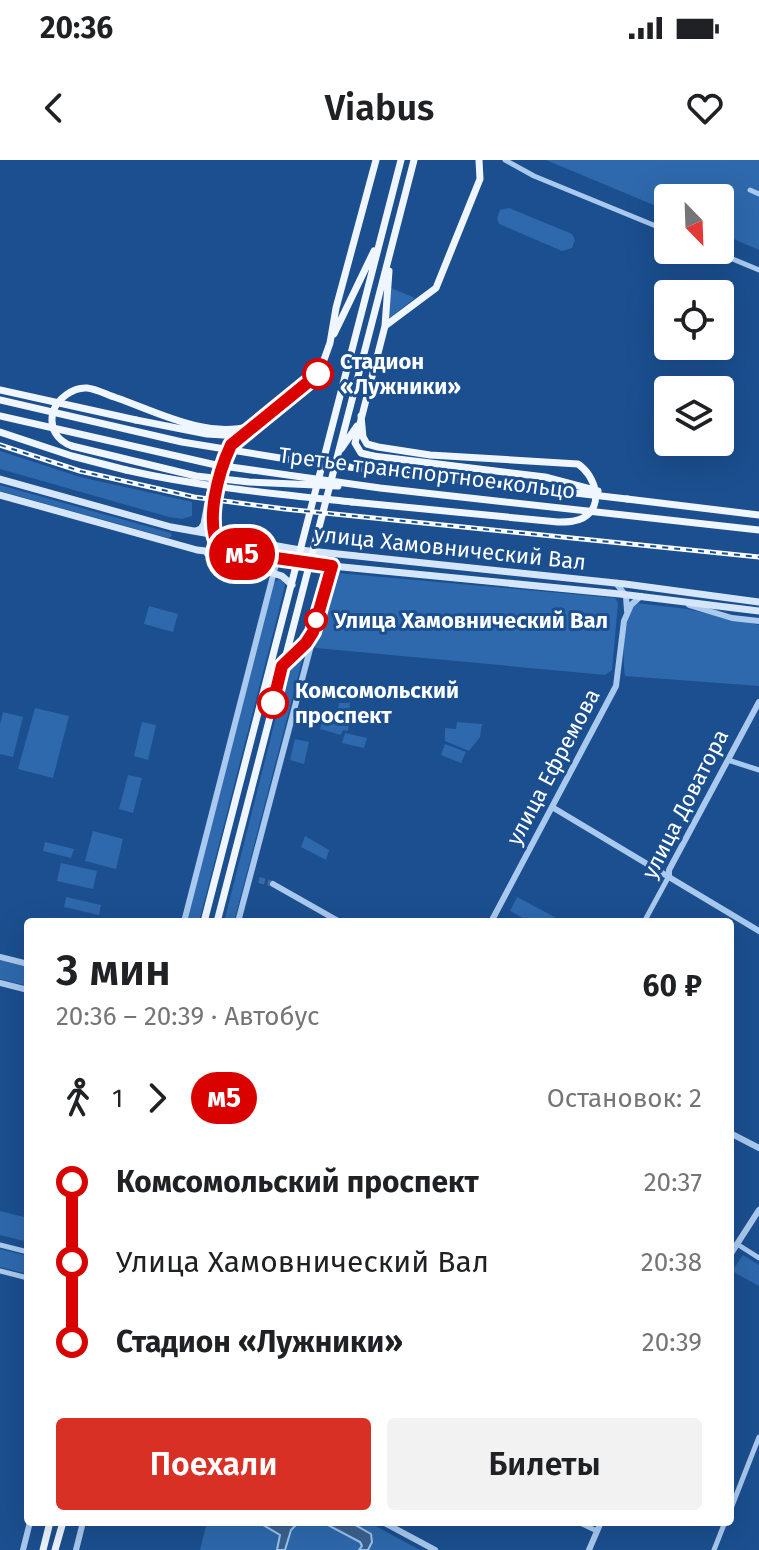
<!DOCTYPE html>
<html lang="ru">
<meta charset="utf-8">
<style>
body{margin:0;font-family:"Fira Sans",sans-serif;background:#f2f2f2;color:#202124;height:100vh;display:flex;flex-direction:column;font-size:30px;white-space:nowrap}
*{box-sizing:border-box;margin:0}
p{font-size:26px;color:#757577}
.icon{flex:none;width:44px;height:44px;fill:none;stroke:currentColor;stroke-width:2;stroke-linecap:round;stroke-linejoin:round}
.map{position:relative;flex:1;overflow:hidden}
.panel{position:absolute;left:24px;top:758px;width:710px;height:608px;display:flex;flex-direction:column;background:#fff;border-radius:8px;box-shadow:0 8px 32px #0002}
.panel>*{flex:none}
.badge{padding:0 16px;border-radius:26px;font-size:28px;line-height:52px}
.needle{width:52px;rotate:157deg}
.controls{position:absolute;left:654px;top:24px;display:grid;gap:16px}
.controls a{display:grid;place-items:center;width:80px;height:80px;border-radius:8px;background:#fff;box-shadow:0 8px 32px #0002;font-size:40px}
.map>.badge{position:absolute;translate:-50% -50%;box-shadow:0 0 0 4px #fff}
.legs{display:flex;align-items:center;gap:12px;height:88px;padding:0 32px;font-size:26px}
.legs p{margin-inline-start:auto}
.overview{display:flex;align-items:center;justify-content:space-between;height:136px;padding:0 32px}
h1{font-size:44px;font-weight:600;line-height:60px}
.button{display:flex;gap:16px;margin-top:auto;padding:16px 32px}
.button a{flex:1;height:92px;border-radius:8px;background:#d93025;color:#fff;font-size:32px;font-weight:600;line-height:92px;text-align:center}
.button a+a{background:#f2f2f2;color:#202124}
ul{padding:0 32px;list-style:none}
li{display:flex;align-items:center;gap:28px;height:80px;font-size:30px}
li i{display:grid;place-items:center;width:12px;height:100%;margin:0 10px;background:currentColor}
li i::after{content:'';width:20px;height:20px;margin:-10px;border:6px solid;border-radius:50%;background:#fff}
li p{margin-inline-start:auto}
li:first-child i{background:linear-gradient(#0000 50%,currentColor 0)}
li:last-child i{background:linear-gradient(currentColor 50%,#0000 0)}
.status{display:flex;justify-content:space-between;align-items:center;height:56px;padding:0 40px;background:#fff;direction:ltr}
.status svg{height:22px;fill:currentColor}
header{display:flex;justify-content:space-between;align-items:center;height:104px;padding:0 32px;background:#fff;font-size:36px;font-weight:600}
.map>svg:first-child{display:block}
.green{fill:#2e69ad}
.water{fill:#3c6290;stroke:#9cc4f0;stroke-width:2}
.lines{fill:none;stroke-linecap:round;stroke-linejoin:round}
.tertiary-tunnel{stroke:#3d69a0;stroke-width:6;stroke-dasharray:6 3;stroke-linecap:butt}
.minor{stroke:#a9c9ee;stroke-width:5}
.tertiary{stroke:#a9c9ee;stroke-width:6}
.secondary{stroke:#d6e6fa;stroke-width:7}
.primary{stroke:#f0f6ff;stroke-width:7}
.rail-casing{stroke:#fff;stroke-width:5}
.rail{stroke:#1b4f8f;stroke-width:2;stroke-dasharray:6;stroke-linecap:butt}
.primary-bridge{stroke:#f0f6ff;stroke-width:7}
.line-1-casing{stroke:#fff;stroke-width:18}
.line-1{stroke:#d90200;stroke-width:12}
.stop-1-dot{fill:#fff;stroke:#d90200;stroke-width:4}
.labels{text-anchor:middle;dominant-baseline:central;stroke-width:6;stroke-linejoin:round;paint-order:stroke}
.stop-label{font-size:22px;font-weight:bold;fill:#fff;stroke:#1b4f8f;text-anchor:start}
.street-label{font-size:22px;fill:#fff;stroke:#1b4f8f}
</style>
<div class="status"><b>20:36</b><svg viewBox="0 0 49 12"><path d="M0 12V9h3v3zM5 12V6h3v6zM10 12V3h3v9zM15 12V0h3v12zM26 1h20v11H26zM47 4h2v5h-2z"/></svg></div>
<header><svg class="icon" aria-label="back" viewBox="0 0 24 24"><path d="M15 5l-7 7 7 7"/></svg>Viabus<svg class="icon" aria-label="heart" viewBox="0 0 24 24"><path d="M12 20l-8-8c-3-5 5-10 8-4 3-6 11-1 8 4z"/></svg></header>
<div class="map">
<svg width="759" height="1390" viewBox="0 0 759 1390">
<rect width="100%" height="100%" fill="#1b4f8f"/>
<path class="green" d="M546,0h213v90l-39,-17v-35h-52v13z
M509,48l63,26 3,6 -3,8 -10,3 -63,-27 -2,-6 3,-8z
M391,128l24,10 -27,21z
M0,291l80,26 112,25v14l-10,3 -13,-2 -169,-48z
M0,325l171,48 1,3 -3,2 -169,-47z
M338,413l277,25 3,5 -6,67 -7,5 -289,-27 -3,-2 16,-64z
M281,418l4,7 -7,29 -79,308h-12l87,-340z
M637,443l50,6 72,16v61l-134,-10c-3,-17 -2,-62 12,-73z
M149,446l29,8 -5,18 -29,-8z
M306,486l-72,276h-10l67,-264z
M339,543h11l-2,28 -5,-1 -2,5 -21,-6 4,-15 13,2z
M35,548l34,8 -16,62 -35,-9z
M3,552l20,5 -10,40 -13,-3v-29z
M142,562l14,3 -8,35 -14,-4z
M457,562l25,2 -2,13 -11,14 -24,-10v-13l11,1z
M345,573l22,5 -3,10 -22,-5z
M295,579l14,3 -5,22 -14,-4z
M445,584l21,8 -5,11 -20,-8z
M128,615l14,3 -9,35 -14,-4z
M93,671l30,8 -7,30 -31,-8z
M305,676l24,14 -3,10 -25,-13z
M45,682l29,7 -3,9 -28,-7z
M61,703l36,8 -4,18 -36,-8z
M66,737l35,8 -2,10 -35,-8z
M517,737l47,25h-34l-20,-11z
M0,800l28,7v19l-28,-7z
M0,1051l28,7v24l-28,-7z
M0,1089l28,7v18l-28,-7z
M743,1095l16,10v21l-27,-15z
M207,1362h161l52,28h-220z"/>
<path class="water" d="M258,1362h41l-8,8 -6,20h-8l3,-15z
M305,1362h45l21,12 1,8 -4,8h-9l3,-4 -2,-4 -32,-17z"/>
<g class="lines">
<path class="tertiary-tunnel" d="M259,720l14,4"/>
<path class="minor" d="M505,0l29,16 134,55
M750,30l9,4
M711,90l48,20
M728,600l31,10
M644,762l25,-46
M737,1084l22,14
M0,1085l28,7
M0,1111l28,7
M730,1351l29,-74
M578,1362l19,9
M714,1390l11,-28"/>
<path class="tertiary" d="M616,423l10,13 1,15
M689,445l43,13 27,3
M285,503l25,-26
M552,647l207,124
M669,716v-6l90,-168
M273,724l67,38
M184,762l93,-362 23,-10
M238,762l94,-356
M491,762l125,-236 8,-65 7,-16 10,-9
M0,797l28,7
M0,823l28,7
M730,973l29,15
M730,1095l29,-45
M383,1362l52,28
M23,1390l7,-28
M76,1390l7,-28
M589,1390l12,-28"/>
<path class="secondary" d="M0,319l171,48 129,23 325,34 134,18
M0,335l197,55 135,16 288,28 139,17
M196,371l5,-2 3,-5c8,-39 6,-60 36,-88
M220,390l-9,-25 13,-63
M207,393l75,23 10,9"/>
<path class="primary" d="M385,166l51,-38 44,-109 -1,-19
M334,174l40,-83
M136,260l71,14 33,2 80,-65 10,-28 6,-35 40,-148
M0,272l72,24 54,14
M72,286c-15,-5 -23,-18 -19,-34 4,-13 20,-25 34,-24 10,1 20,7 30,10 40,14 90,41 133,28
M341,289l16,-23
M373,296l-12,-3 -6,-10 30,-117 4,-55
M627,339l132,16
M352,342l206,20c9,0 18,0 25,-4 22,-12 12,-43 -5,-54l-148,-9 -52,-8 -11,-3 -4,-7 -2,-21
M204,762l197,-762
M217,762l197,-762
M43,1390l7,-28
M55,1390l8,-28"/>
<g class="rail-casing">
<path id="rail" d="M0,285l80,26 114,26 91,12 474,48"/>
</g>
<use href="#rail" class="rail"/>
<path class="primary-bridge" d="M0,230l136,30
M0,240l182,42 123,20 322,37
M0,256l216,49 164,23 379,42
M72,286l124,30 53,6 89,4
M373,296l172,21 53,14
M126,310c75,17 150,24 226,32"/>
</g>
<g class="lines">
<g class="line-1-casing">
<path id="line-1" d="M273,543l9,-37 24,-23 7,-11 19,-66 -112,-16c-16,-27 -2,-77 11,-105l87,-71"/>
</g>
<use href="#line-1" class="line-1"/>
</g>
<g class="stop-1-dot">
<circle cx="318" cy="214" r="14"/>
<circle cx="316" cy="460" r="10"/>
<circle cx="273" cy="543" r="14"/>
</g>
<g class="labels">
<g class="stop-label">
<text x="340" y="201">Стадион<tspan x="340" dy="25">«Лужники»</tspan></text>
<text x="334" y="460">Улица Хамовнический Вал</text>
<text x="295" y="530">Комсомольский<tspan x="295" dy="25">проспект</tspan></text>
</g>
<g class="street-label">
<text transform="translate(427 313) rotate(7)">Третье транспортное кольцо</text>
<text transform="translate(450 388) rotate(6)">улица Хамовнический Вал</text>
<text transform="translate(553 607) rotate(-62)">улица Ефремова</text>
<text transform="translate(685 644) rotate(-63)">улица Доватора</text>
</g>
</g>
</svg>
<div class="controls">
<a><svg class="needle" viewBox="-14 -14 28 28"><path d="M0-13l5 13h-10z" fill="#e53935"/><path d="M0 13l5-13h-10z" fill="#757577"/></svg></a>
<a><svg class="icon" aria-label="locate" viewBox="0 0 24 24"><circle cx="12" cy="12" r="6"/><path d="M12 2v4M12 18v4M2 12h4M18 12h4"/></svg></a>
<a><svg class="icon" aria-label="layers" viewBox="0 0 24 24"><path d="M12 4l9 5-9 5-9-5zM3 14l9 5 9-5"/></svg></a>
</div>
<b class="badge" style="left:242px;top:394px;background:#d90200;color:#fff">м5</b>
<section class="panel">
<div class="overview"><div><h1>3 мин</h1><p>20:36 – 20:39 · Автобус</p></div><b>60 ₽</b></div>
<div class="legs"><svg class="icon" aria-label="walk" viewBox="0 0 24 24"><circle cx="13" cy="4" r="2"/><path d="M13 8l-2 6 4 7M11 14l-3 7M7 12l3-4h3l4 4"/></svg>1<svg class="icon" aria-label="forward" viewBox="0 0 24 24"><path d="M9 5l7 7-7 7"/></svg><b class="badge" style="background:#d90200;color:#fff">м5</b><p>Остановок: 2</p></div>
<ul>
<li><i style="color:#d90200"></i><b>Комсомольский проспект</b><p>20:37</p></li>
<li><i style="color:#d90200"></i><span>Улица Хамовнический Вал</span><p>20:38</p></li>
<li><i style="color:#d90200"></i><b>Стадион «Лужники»</b><p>20:39</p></li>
</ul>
<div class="button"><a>Поехали</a><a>Билеты</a></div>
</section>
</div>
